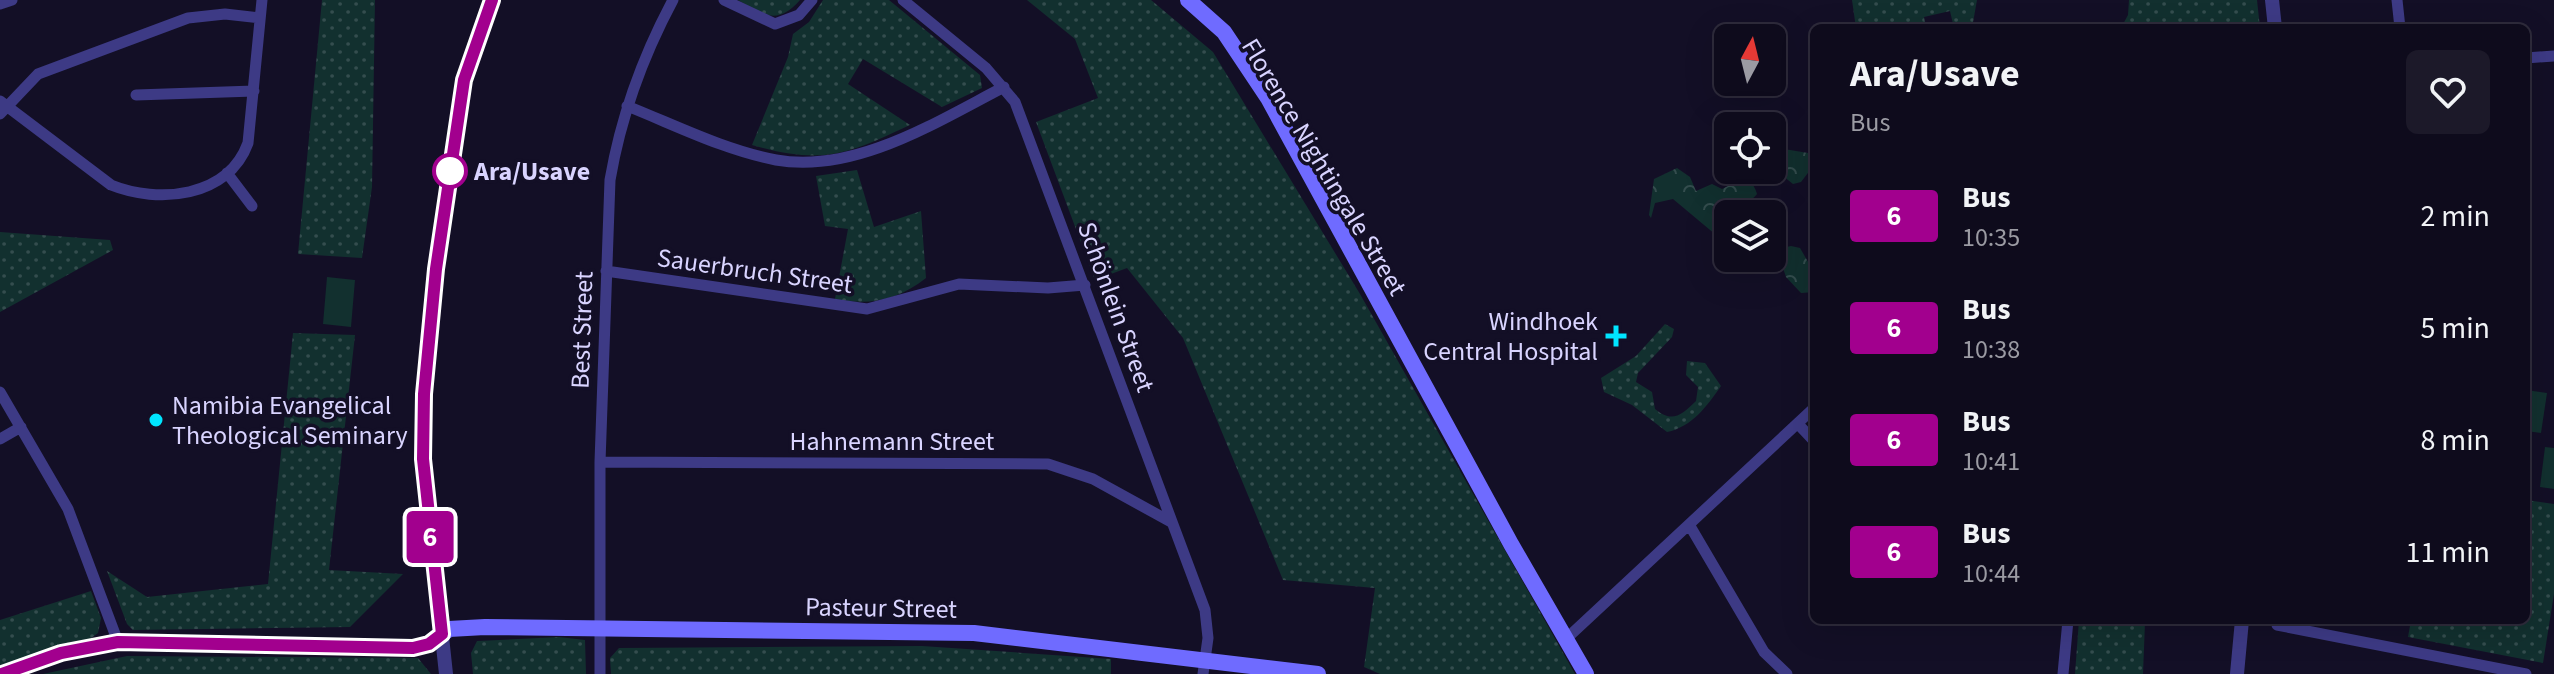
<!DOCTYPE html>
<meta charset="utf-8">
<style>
body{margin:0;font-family:"Source Sans 3",sans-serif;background:#1c1929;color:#f1f3f6;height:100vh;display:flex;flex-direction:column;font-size:30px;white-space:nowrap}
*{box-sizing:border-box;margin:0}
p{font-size:26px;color:#9b9ba3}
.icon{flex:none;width:44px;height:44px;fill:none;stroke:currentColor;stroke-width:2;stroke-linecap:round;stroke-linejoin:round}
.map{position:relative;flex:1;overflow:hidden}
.drawer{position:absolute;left:1810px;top:24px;width:720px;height:600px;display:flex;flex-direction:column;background:#0e0b1c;border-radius:12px;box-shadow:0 8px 32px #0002,0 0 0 2px #2e2b3b}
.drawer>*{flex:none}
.badge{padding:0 16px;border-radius:6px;font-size:28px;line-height:52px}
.needle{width:52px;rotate:7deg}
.tools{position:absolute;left:1714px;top:24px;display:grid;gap:16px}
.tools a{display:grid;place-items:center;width:72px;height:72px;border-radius:12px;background:#0e0b1c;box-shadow:0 8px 32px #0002,0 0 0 2px #2e2b3b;font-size:40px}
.map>.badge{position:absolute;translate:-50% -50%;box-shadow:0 0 0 4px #fff}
.round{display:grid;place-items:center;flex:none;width:84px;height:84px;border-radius:12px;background:#1c1929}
.summary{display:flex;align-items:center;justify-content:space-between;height:136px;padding:0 40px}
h1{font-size:38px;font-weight:700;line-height:60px}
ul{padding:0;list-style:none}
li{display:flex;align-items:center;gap:24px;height:112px;padding:0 40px}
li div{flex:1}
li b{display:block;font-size:30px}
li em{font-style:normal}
li .badge{min-width:88px;font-weight:700;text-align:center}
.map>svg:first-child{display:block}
.grass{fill:url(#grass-dots)}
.forest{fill:url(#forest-crowns)}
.pitch{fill:#12302f}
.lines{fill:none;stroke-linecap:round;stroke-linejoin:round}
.minor{stroke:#3d3a85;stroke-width:11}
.tertiary{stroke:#3d3a85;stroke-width:14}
.secondary{stroke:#6f6bff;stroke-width:16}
.line-casing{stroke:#fff;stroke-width:18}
.line{stroke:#a2008e;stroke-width:12}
.stop-dot{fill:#fff;stroke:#a2008e;stroke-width:4}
.poi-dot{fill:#00e5ff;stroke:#130f26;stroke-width:3}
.labels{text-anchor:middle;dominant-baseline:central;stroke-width:7;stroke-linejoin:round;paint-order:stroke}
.street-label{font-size:26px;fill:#d9d4ff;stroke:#130f26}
.stop-label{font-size:26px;font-weight:bold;fill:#d9d4ff;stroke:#130f26;text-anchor:start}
.poi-label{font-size:26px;fill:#d9d4ff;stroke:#130f26;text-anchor:end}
</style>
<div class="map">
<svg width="2554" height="674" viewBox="0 0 2554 674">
<defs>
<pattern id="grass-dots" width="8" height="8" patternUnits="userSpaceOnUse" patternTransform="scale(2)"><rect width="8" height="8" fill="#12302f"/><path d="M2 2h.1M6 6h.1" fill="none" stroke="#344d4e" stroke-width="1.8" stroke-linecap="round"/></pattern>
<pattern id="forest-crowns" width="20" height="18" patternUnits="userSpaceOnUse" patternTransform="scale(2)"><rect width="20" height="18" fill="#12302f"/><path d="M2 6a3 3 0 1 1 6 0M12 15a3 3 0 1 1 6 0" fill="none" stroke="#344d4e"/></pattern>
</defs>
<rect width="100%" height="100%" fill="#130f26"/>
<path class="grass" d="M322,0h53l-3,187 -10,71 -64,-4z
M738,0h62c-23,26 -36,15 -62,0z
M823,0h66l91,75 2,13 -40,19 -79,-48 -15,25 62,41c-64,30 -88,40 -158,20l36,-88 5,-23 16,-12z
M1027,0h124l62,52 147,242 215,380h-195l-16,-7 11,-79 -92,-8 -100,-242 -56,-70 -32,12 -59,-158 62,-24 -23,-59z
M1852,0h125l-5,28h-18l-4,-17 -26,6 2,11h-70z
M2129,0h128l3,28h-139l7,-13z
M857,170l17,57 47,-16 5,67c-28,22 -56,28 -91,21l13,-70 -23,-3 -9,-50z
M0,232l110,8 3,10 -113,62z
M1665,324l9,5 -2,8 -34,36 -2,9 16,10 3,17c17,14 26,7 41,-8l2,-14 -12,-12 1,-14 18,2 16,23c-14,20 -29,41 -54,46l-35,-27 -28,-13 -3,-14 35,-22z
M293,333l62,2 -26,235 74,4 -53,53 -217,3 -6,-6 -20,-53 40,26 121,-13z
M2526,500l28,4v90l-11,69 -135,-26 3,-17h115z
M91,591l10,27 -3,15 -8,6 -47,11 -43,20v-50z
M2079,620h83v4l-17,-2 -2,52h-68z
M559,637l26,3 1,34h-113l-2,-21 6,-12z
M922,646l189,13v15h-500l-1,-16 9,-10z
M127,656l291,2 13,16h-388z"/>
<path class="forest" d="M1772,147l36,6 6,12 -13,17 -8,2 -10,-8 -1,-14 -10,-1z
M1677,168l13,9 6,14 16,-7 10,5 6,-3 4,-13c12,1 22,9 25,21 -7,10 -28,13 -31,24 -2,7 2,18 2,27l-55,-46 -18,4 -4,15 -2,-3 5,-36z
M1791,246l9,2 14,24v20l-13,1 -15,-16 -4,-12h-10l1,-15z"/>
<path class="pitch" d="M327,277l28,3 -4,47 -28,-3z
M2526,390l21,3 -6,40 -15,-2z
M2545,447l9,1v41l-14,-2z"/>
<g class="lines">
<path class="minor" d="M724,0l51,24 24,-9 13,-15
M903,0l83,68 29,34 190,508 3,28 -5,36
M2397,0l3,28
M0,4l12,-4
M2526,58l28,-2
M136,95l118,-4
M0,101l111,84c47,19 117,13 137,-42l14,-143
M627,106c48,19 97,44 149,54 79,14 160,-38 228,-73
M0,114l38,-40 150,-56 37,-4 35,4
M227,173l25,33
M606,271l261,38 92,-25 89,4 37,-3
M0,392l68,117 50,133
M1798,424l16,17
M0,439l21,-12
M600,462l448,2 45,15 78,43
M1690,526l74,126 23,22
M2277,625l249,49
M1566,639l248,-231
M600,674v-212l10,-282c11,-64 32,-122 63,-180
M2063,674l5,-54"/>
<path class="tertiary" d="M2272,0l3,28
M446,674l-23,-215 1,-65 12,-125 28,-189 28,-80
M2237,674l5,-54"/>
<path class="secondary" d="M1188,0l36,32 44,66 243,446 75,130
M2,674l59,-21 57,-11 295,6 16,-4 20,-15 36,-2 489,6 344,41"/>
</g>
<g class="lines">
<g class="line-casing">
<path id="line" d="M2,674l59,-21 57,-11 295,6 16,-4 13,-10 -19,-175 1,-65 12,-125 28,-189 28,-80"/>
</g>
<use href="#line" class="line"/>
</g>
<circle class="stop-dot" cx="450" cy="171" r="16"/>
<g class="poi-dot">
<path d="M1612 324h8v8h8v8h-8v8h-8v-8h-8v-8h8z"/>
<circle cx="156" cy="420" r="8"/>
</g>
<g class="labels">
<g class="street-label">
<text transform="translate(1324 167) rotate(59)">Florence Nightingale Street</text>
<text transform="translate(755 271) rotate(8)">Sauerbruch Street</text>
<text transform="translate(1116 307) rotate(70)">Schönlein Street</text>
<text transform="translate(582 330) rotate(-88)">Best Street</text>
<text x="892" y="441">Hahnemann Street</text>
<text transform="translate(881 608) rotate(1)">Pasteur Street</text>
</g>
<g class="stop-label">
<text x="474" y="171">Ara/Usave</text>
</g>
<g class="poi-label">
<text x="1598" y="321">Windhoek<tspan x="1598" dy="30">Central Hospital</tspan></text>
<text x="172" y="405" text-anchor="start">Namibia Evangelical<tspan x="172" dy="30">Theological Seminary</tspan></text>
</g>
</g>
</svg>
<div class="tools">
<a><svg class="needle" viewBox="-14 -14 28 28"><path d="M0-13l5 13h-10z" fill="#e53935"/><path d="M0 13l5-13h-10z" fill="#9b9ba3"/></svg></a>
<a><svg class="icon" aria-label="locate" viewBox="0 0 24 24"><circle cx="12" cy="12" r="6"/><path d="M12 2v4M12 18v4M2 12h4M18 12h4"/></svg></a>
<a><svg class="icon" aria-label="layers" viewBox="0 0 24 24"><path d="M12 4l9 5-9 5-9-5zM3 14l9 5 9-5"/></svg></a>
</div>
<b class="badge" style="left:430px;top:537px;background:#a2008e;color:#fff">6</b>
<section class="drawer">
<div class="summary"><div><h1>Ara/Usave</h1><p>Bus</p></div><a class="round"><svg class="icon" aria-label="heart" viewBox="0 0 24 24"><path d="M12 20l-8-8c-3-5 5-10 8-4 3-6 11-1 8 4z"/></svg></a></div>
<ul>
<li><span class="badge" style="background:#a2008e;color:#fff">6</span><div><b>Bus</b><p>10:35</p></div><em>2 min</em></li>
<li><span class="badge" style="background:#a2008e;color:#fff">6</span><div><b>Bus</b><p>10:38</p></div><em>5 min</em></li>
<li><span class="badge" style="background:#a2008e;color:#fff">6</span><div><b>Bus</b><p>10:41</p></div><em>8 min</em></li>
<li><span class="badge" style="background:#a2008e;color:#fff">6</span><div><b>Bus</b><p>10:44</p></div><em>11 min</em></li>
</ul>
</section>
</div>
